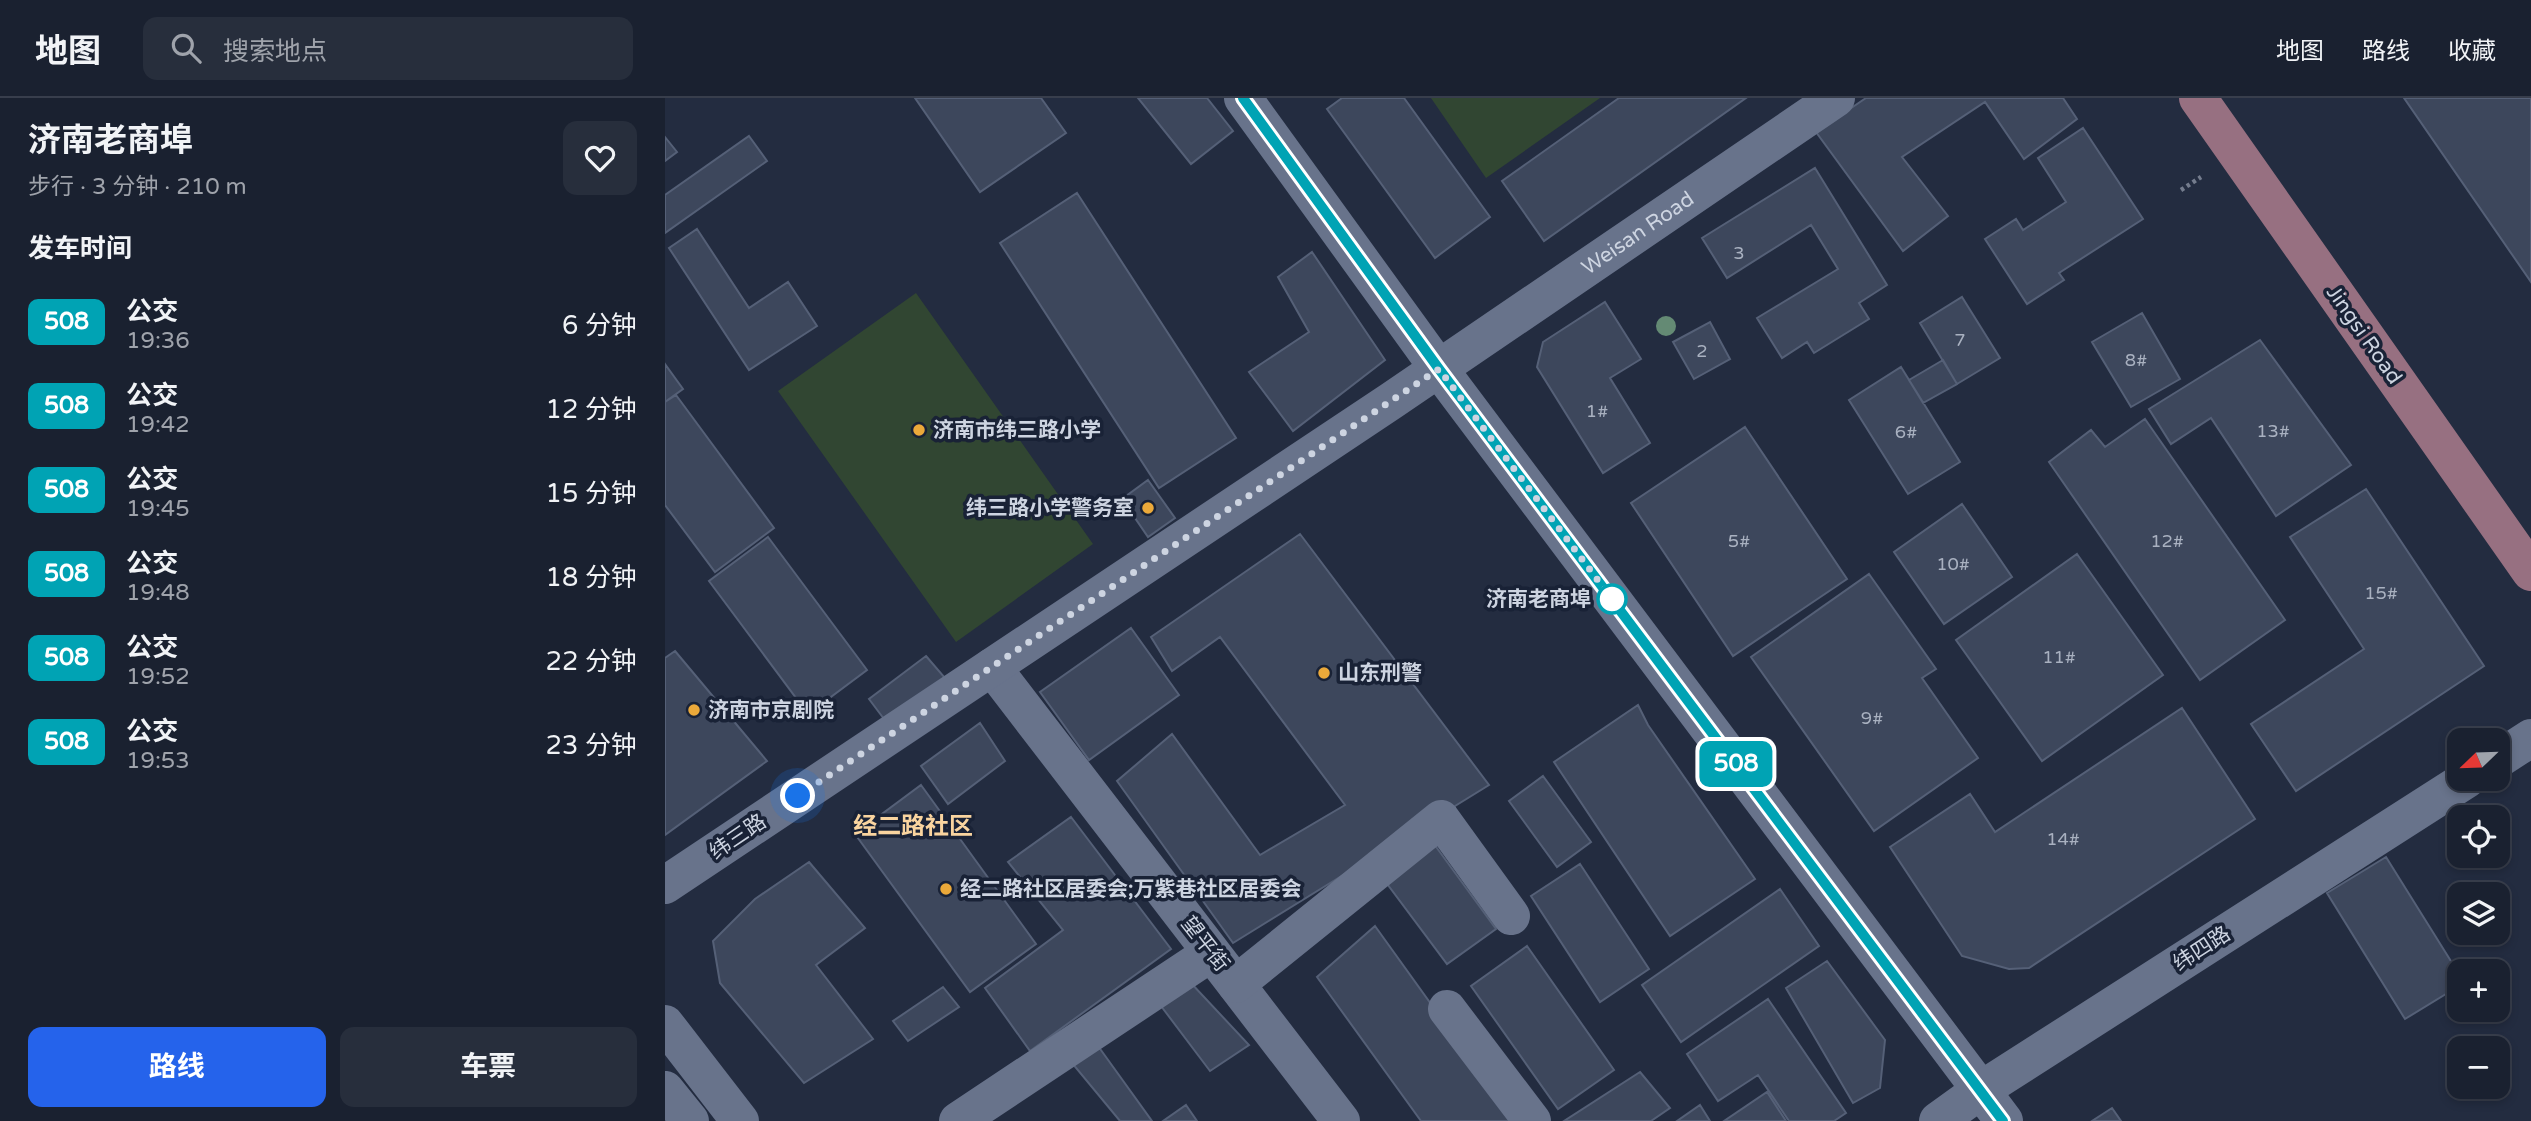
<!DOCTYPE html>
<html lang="zh">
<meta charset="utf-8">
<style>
body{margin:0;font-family:"Varela Round","Noto Sans SC",sans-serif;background:#272e3c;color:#f1f3f6;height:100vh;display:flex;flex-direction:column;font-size:26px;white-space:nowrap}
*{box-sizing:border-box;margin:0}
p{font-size:23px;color:#9fa3ab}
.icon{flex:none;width:38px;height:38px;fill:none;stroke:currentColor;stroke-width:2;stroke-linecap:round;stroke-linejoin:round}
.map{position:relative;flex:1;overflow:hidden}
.drawer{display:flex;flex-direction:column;background:#1a2130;width:665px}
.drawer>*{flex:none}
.badge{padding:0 14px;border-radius:10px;font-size:24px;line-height:46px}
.needle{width:46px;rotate:247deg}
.controls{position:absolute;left:1782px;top:630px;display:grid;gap:14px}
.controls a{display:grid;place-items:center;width:63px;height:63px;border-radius:14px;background:#1a2130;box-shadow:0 4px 10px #0003,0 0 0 2px #383e4c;font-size:35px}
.you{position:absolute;width:35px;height:35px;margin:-18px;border:5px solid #fff;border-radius:50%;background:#1a73e8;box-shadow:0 0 0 10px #1a73e833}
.map>.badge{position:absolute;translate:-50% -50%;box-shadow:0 0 0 4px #fff}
h2{padding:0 28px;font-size:26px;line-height:63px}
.round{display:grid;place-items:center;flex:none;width:74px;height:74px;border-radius:14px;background:#272e3c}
.summary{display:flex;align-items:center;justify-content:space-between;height:119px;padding:0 28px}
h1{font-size:33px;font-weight:700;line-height:52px}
.cta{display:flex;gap:14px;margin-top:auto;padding:14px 28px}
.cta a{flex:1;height:80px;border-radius:14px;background:#2563eb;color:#fff;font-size:28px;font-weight:700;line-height:80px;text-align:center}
.cta a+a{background:#272e3c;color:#f1f3f6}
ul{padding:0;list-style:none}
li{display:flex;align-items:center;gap:21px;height:84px;padding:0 28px}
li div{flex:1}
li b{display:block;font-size:26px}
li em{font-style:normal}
li .badge{min-width:77px;font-weight:700;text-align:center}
header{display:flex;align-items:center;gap:42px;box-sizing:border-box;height:98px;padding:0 35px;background:#1a2130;border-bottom:2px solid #383e4c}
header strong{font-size:33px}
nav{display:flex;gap:38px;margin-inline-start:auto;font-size:24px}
.search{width:490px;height:63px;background:#272e3c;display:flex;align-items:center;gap:18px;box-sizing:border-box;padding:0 24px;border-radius:14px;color:#9fa3ab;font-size:26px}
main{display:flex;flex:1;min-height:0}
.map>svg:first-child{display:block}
.green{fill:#314632}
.building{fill:#3d475c;stroke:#556077;stroke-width:2}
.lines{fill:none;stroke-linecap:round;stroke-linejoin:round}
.path{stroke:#747c8d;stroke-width:4.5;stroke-dasharray:3.5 3.5;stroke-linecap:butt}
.minor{stroke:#68738b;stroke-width:38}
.major{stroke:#977081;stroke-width:38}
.tree{fill:#648a74}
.line-casing{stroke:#fff;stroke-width:16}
.line{stroke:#00a3b4;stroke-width:10}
.walk{stroke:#cdd4e1;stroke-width:7;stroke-dasharray:0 12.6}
.poi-dot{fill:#eba93a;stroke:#192236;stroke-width:2.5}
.stop-dot{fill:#fff;stroke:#00a3b4;stroke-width:3.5}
.labels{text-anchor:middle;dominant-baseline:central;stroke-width:7;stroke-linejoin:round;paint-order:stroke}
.number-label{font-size:18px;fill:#a9b1c0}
.street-label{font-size:21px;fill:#cdd4e1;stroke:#192236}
.poi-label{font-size:21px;font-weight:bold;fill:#cdd4e1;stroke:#192236;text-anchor:start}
.stop-label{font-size:21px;font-weight:bold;fill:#cdd4e1;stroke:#192236;text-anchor:end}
.quarter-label{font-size:24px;font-weight:bold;fill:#f9d49f;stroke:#192236}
</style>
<header>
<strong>地图</strong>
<div class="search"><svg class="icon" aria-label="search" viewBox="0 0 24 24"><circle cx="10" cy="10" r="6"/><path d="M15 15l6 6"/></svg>搜索地点</div>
<nav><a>地图</a><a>路线</a><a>收藏</a></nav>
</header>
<main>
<section class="drawer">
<div class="summary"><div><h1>济南老商埠</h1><p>步行 · 3 分钟 · 210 m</p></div><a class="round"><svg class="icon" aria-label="heart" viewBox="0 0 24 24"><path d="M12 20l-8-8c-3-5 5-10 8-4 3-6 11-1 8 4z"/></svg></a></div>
<h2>发车时间</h2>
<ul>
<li><span class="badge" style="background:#00a3b4;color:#fff">508</span><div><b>公交</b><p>19:36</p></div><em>6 分钟</em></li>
<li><span class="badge" style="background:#00a3b4;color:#fff">508</span><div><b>公交</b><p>19:42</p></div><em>12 分钟</em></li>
<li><span class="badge" style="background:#00a3b4;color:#fff">508</span><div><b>公交</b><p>19:45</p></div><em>15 分钟</em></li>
<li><span class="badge" style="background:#00a3b4;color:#fff">508</span><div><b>公交</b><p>19:48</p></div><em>18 分钟</em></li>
<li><span class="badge" style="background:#00a3b4;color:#fff">508</span><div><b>公交</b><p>19:52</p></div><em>22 分钟</em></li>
<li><span class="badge" style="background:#00a3b4;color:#fff">508</span><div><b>公交</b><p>19:53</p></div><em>23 分钟</em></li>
</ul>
<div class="cta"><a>路线</a><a>车票</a></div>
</section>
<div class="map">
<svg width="1866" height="1023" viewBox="0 0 1866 1023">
<rect width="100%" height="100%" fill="#232c40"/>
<path class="green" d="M766,0h169l-114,80z
M251,195l177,251 -137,98 -178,-251z"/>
<path class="building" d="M250,0h126l25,35 -86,59z
M473,0h69l26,33 -42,33z
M677,0h62l86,119 -55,41 -108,-149z
M954,0h127l-202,143 -42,-60z
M1201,0h197l14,21 -53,40 -39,-57 -83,55 46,59 -45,35 -87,-119z
M1739,0h127v184z
M1418,30l60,91 -84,54 5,7 -37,24 -42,-65 31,-20 7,11 43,-28 -28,-44z
M84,38l18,25 -102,72v-38z
M0,39l12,15 -12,9z
M1150,70l72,117 -28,18 10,16 -55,34 -7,-11 -25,16 -25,-40 81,-49 -27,-44 -84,53 -25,-40z
M412,95l159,245 -77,50 -159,-245z
M32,131l52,79 39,-26 29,44 -68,44 -80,-122z
M647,154l73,108 -92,71 -44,-59 60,-40 -31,-55z
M1297,199l38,61 -43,26 -37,-61z
M940,204l36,57 -31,19 40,65 -47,30 -66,-106 6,-25z
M1477,215l38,66 -49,28 -39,-65z
M1045,224l20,37 -36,20 -21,-37z
M1595,242l91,125 -75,51 -65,-98 -40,26 -22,-35z
M1278,262l14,24 -34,19 -14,-23z
M0,266l18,25 -18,13z
M1236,269l59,95 -52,32 -59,-94z
M11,297l98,133 -59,44 -50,-67v-103z
M1480,321l140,201 -85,60 -151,-218 42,-32 14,17z
M1080,329l102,152 -114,77 -102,-153z
M483,382l27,38 -27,19 -26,-38z
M1701,391l118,177 -188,125 -45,-67 113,-75 -74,-112z
M1297,406l50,73 -68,47 -50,-72z
M635,436l189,251 -256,158 -116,-162 55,-47 88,121 85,-50 -125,-168 -48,34 -21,-34z
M103,439l99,133 -59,44 -99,-133z
M1412,456l86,121 -121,86 -86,-121z
M1204,476l67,95 -14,9 56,80 -104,73 -123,-174z
M466,530l48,67 -90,65 -49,-68z
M10,553l92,110 -102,74v-177z
M261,558l19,22 -61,41 -15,-20z
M973,607l10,20 107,154 -85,57 -116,-174z
M1517,610l73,111 -226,149 -20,1 -47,-13 -72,-109 80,-53 25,38z
M315,625l25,38 -57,43 -27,-38z
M878,678l48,66 -34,25 -48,-66z
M256,687l115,159 -66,48 -115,-158z
M406,719l100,132 -141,102 -45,-63 78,-58 -55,-68z
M769,746l62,85 -49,35 -65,-87z
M1721,759l73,117v12l-54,33 -78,-126z
M144,764l56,66 -49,37 57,74 -69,44 -84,-100 -7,-42 42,-42z
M915,766l69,105 -49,33 -69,-106z
M1115,791l39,57 -138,96 -39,-57z
M710,828l140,195h-94l-104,-144z
M862,848l87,124 -56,39 -87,-123z
M1162,863l58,79 -5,48 -27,15 -67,-115z
M525,884l59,63 -39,26 -49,-65z
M278,889l16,20 -51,34 -15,-20z
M1103,901l78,114 -12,8h-45l-31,-46 -40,26 -31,-47z
M428,941l59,82h-32l-53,-64z
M975,974l30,36 -19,13h-87z
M1102,994l19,29h-62z
M521,1007l11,16h-34z
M1035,1007l10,16h-33z
M1447,1010l9,13h-29z"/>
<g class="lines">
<path class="path" d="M1516,92l20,-13"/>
<g class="minor">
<path d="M578,0l196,271 565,752"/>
<path d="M327,569l349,454"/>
<path d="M1832,662l34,-22"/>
<path id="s1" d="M0,787l726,-484 445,-303"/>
<path d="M571,886l205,-165 70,97"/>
<path d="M782,911l85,112"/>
<path d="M0,926l75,97"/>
<path d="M0,992l25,31"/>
<path d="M293,1023l253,-168"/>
<path d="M1273,1023l43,-31 486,-311"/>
</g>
<path class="major" d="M1533,0l333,474"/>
</g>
<circle class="tree" cx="1001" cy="228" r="10"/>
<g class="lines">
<g class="line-casing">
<path id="line" d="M578,0l196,271 564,752"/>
</g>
<use href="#line" class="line"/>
<path class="walk" d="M133,698l641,-427 173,230"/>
</g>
<g class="poi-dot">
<circle cx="254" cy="332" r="7"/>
<circle cx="483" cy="410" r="7"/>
<circle cx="659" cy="575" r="7"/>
<circle cx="29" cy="612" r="7"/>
<circle cx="281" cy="791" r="7"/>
</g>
<circle class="stop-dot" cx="947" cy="501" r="14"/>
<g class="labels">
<g class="number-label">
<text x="1074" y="155">3</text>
<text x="1295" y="242">7</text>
<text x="1037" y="253">2</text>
<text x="1471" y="262">8#</text>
<text x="932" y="313">1#</text>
<text x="1608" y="333">13#</text>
<text x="1241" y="334">6#</text>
<text x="1074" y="443">5#</text>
<text x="1502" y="443">12#</text>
<text x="1288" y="466">10#</text>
<text x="1716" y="495">15#</text>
<text x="1394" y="559">11#</text>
<text x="1207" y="620">9#</text>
<text x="1398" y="741">14#</text>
</g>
<g class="street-label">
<text stroke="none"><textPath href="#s1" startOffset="1171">Weisan Road</textPath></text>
<text transform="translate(1699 237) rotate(55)">Jingsi Road</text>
<text transform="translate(73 739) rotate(-34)">纬三路</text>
<text transform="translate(540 846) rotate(52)">望平街</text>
<text transform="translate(1537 851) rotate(-33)">纬四路</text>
</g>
<g class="poi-label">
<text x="268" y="332">济南市纬三路小学</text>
<text x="469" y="410" text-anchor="end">纬三路小学警务室</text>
<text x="673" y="575">山东刑警</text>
<text x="43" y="612">济南市京剧院</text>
<text x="295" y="791">经二路社区居委会;万紫巷社区居委会</text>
</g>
<g class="stop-label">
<text x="926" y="501">济南老商埠</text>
</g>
<g class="quarter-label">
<text x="248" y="728">经二路社区</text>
</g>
</g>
</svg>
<div class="controls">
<a><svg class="needle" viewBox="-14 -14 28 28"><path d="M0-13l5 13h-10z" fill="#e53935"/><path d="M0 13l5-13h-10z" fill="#9fa3ab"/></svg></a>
<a><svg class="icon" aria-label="locate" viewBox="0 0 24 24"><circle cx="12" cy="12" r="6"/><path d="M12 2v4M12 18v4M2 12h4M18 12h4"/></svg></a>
<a><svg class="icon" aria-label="layers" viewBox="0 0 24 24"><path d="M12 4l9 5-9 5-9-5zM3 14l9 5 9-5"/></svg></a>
<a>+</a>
<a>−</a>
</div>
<div class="you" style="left:133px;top:698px"></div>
<b class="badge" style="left:1071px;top:666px;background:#00a3b4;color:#fff">508</b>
</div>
</main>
